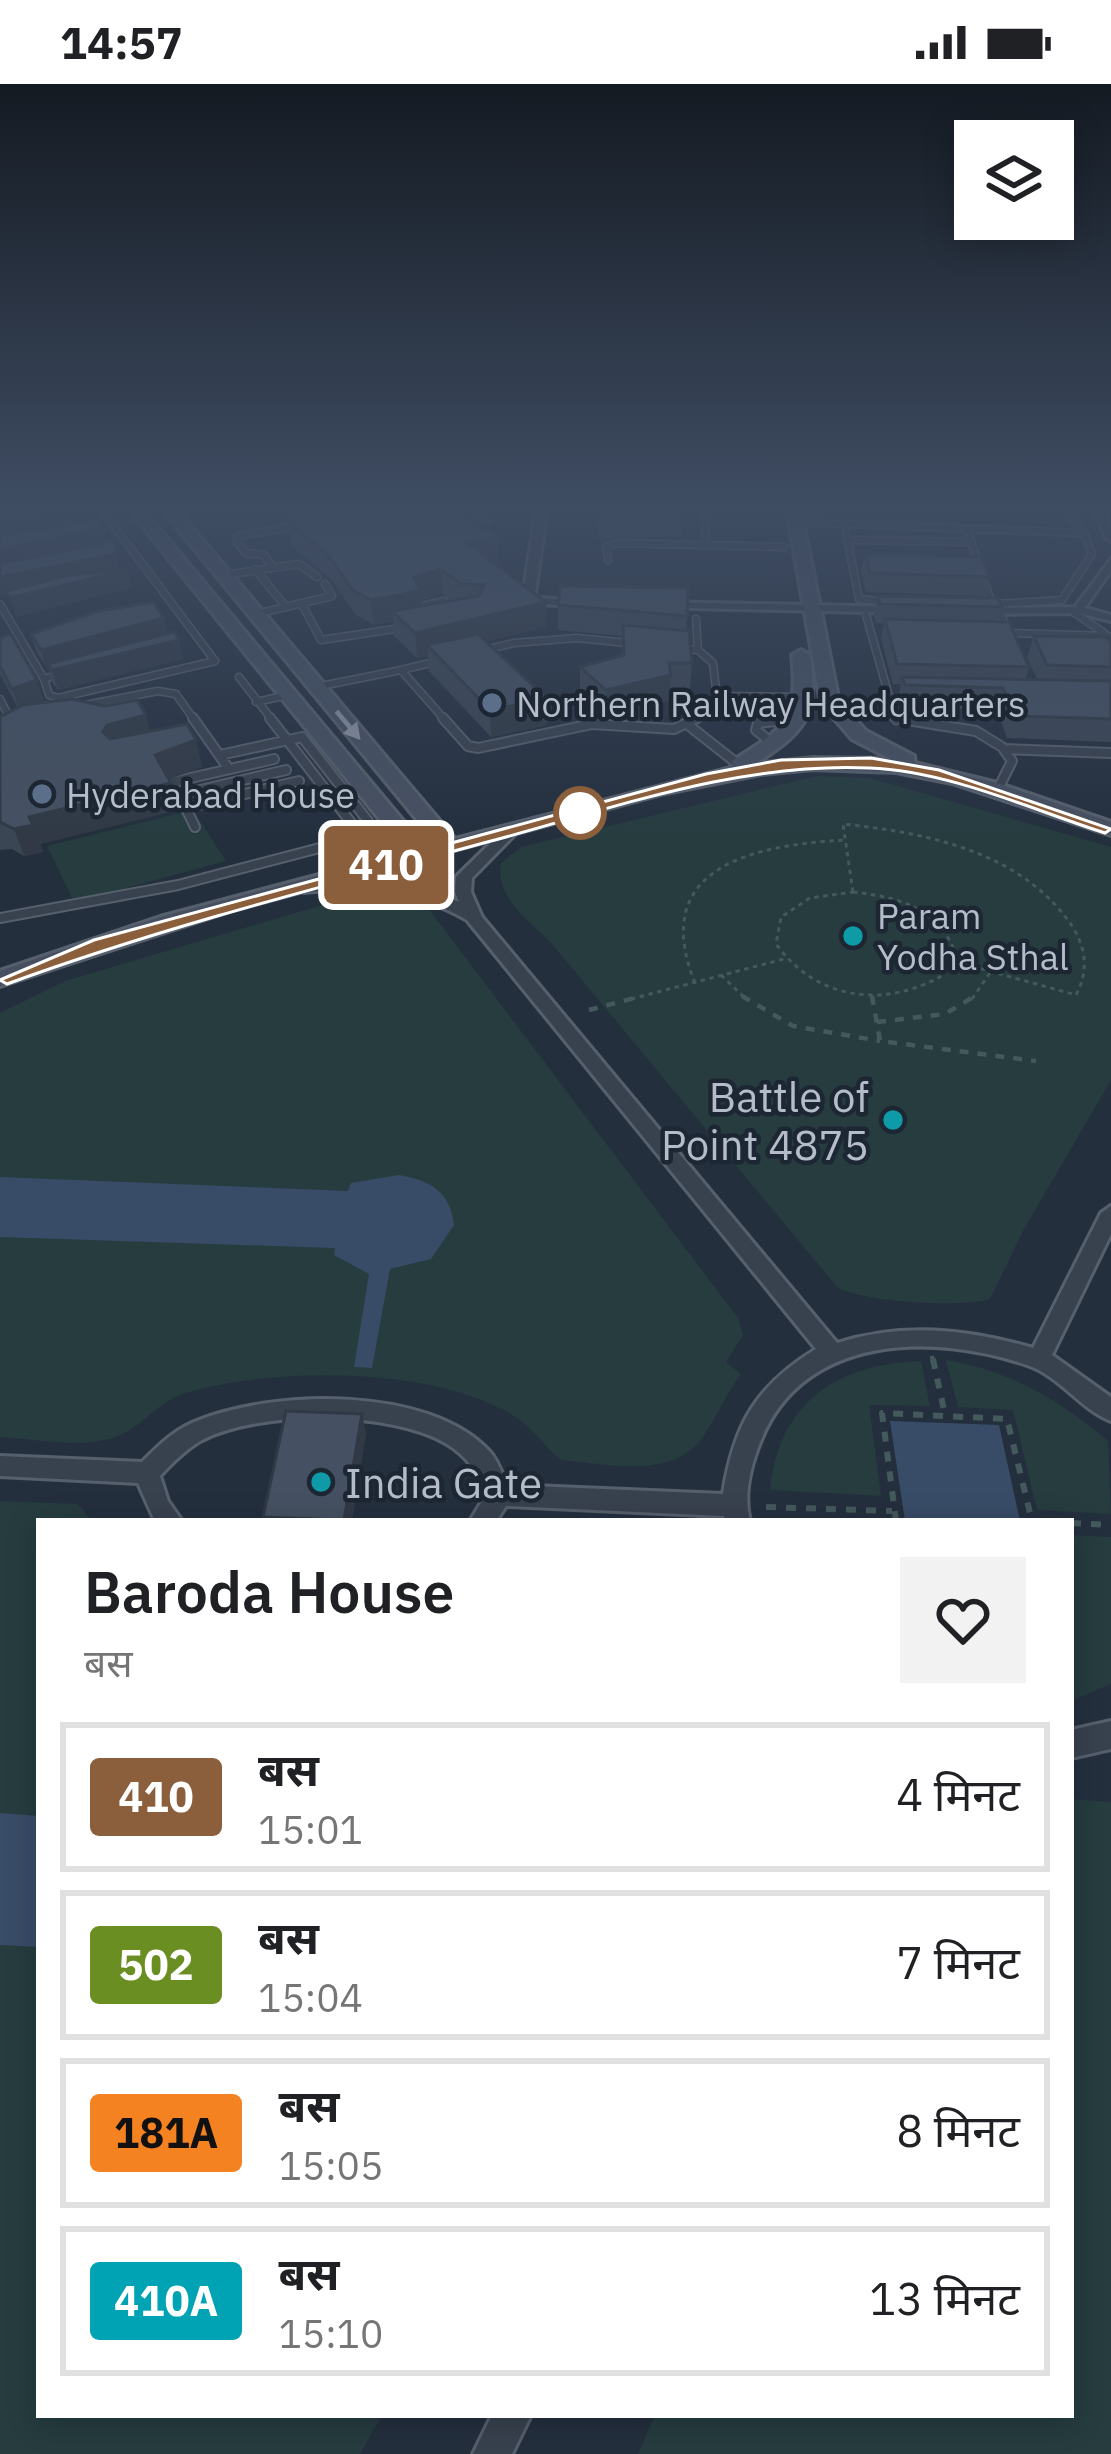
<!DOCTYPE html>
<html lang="hi">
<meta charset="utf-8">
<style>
body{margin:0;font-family:"IBM Plex Sans","Noto Sans Devanagari",sans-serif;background:#f2f2f2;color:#202124;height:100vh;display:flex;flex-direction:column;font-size:45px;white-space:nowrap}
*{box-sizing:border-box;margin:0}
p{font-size:39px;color:#757577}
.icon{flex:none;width:66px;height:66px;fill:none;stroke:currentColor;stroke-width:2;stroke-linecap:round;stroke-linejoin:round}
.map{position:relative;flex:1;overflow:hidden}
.drawer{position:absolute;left:36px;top:1434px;width:1038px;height:900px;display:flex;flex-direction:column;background:#fff;border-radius:0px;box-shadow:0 6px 30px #0003}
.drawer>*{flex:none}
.badge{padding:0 24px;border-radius:9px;font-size:42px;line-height:78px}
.fabs{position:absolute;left:954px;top:36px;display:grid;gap:24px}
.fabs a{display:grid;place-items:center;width:120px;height:120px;border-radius:0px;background:#fff;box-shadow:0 6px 30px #0003;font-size:60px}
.map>.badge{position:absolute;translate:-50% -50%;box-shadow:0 0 0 6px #fff}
.round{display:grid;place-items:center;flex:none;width:126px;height:126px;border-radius:0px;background:#f2f2f2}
.overview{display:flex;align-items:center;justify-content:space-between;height:204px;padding:0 48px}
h1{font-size:57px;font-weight:600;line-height:90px}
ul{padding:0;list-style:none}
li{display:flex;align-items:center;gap:36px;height:150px;margin:0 24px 18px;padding:0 24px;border:6px solid #e0e0e0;border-radius:0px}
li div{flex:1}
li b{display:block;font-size:45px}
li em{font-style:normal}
li .badge{min-width:132px;font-weight:700;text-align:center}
.status{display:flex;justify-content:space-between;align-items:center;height:84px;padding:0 60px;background:#fff;direction:ltr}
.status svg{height:33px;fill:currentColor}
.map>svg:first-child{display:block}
.green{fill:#263c3f}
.water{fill:#394c67}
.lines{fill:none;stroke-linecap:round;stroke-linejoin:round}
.lane-far1-casing{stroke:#565f6c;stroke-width:9}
.lane-casing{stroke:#565f6c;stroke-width:12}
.street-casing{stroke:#565f6c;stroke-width:6}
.secondary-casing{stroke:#565f6c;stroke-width:6}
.path-far2{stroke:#44595c;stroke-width:3;stroke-dasharray:4.5 4.5;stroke-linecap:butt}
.path-far1{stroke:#44595c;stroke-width:4.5;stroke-dasharray:9 9;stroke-linecap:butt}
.path{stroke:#44595c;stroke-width:6;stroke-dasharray:10 10;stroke-linecap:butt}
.lane-far1{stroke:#38414e;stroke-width:6}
.lane{stroke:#38414e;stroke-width:8}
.street{fill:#38414e;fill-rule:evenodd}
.secondary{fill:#465061;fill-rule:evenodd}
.wall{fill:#3b4654;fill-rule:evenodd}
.shaded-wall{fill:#303945}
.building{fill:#455162;stroke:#303945;stroke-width:3}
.oneway{fill:#8e96a5}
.line{fill:#8b5e3c;stroke:#fff;stroke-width:3}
.service-dot{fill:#5c6f8a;stroke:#1d2633;stroke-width:4.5}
.stop-dot{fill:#fff;stroke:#8b5e3c;stroke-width:6}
.culture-dot{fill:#0f9aa8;stroke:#1d2633;stroke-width:4.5}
.labels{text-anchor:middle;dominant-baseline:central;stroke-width:9;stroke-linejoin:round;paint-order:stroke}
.far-poi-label{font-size:36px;fill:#b4bcc9;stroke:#1d2633;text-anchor:start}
.poi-label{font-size:42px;fill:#b4bcc9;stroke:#1d2633;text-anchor:end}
</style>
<div class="status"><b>14:57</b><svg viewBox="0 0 49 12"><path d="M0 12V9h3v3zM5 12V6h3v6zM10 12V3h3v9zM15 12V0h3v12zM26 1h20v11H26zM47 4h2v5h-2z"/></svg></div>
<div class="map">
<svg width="1111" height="2370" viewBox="0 0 1111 2370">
<rect width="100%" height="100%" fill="#242f3e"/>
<path class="green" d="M817,692l53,2 241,69v233l-87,149 -34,70c-29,9 -124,3 -152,-11l-286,-344c-23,-24 -57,-46 -51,-81l20,-16z
M193,726l33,51 -152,41 -27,-56z
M356,811l69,9 313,414 5,17 -17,27 15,12c-15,20 -24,43 -39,64 -30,42 -96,26 -141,22 -16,-13 -30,-34 -47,-44 -81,-50 -235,-49 -325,-24 -27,7 -39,26 -61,39 -35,21 -90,8 -128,6v-424l65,-32z
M946,1276c65,11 112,39 162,81l3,73 -74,-4 -24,-100 -55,-3z
M921,1277l9,45 -61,-1 12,91 -111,-6c9,-87 66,-126 151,-129z
M0,1417l78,3 14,17h-53v894h343l-22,39h-360z
M1071,1451l40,2v147l-40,17z
M1071,1715l40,3v652h-473l17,-39h416z"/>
<path class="water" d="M399,1091c32,6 51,16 55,50l-23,34 -41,10 -18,99 -18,-1 15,-93 -35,-19 1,-7 -335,-11v-60l348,14 3,-8z
M890,1337l109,4 21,96h-115z
M0,1729l39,3v131l-39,-2z"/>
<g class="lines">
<g class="lane-far1-casing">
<path id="lane-far1" d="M469,422l17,15
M704,422l2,39
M796,438l288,11 -25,-27
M845,443l14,72 30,3
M967,446l25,74
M847,456l125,2
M608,476l-2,-13 12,-4 166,4
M272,482l-8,-11 -18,-2 -10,-12 3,-5 62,-11
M255,485l31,38
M225,491l74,-11 18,13
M0,520l44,75 6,-2
M302,520l19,36 87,-13
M1072,527l32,22
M256,530l76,-18 -7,-12
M431,531l-9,-9 22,-5 9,8
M866,531l30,106
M696,535l2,31
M1005,549l104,3
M1009,549l-13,-29 66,-4 30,-46 -8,-21
M239,593l34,44
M44,595l5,16 9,3 157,-37 -116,-155
M316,603l85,-17
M721,612l83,1
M0,615l10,20
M256,618l32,-7
M80,622l78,-15 18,3 19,27
M446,637l-45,-51 113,-27 63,-5 121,12 15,13 5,44 -27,14
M779,637l16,-2"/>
</g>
<g class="lane-casing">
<path id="lane" d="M193,634l36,51
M443,634l25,28 10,2 114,-24 82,5 23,-11
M895,634l81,13 26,16 10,14 -16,32
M687,640l52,41
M773,660l-17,-14 2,-7 37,-4
M1005,665l106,4
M220,671l82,-18 66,84
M179,711l107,-25
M186,724l113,-27
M195,743l-22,-45 101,-23
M0,834l178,-33 176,-46 2,-10 -86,-111"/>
</g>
<g class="street-casing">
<path id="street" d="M537,422h10l-12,88 3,4 48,3 4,1v4l-55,-2 -12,-10z
M1092,422h10l9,20v15l-5,-3z
M1111,475v11l-26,38 26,7v6l-33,-8 -101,1 -6,-3 6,-3 98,-1z
M659,518l245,5 6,3 -6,3 -249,-6 -2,-2z
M506,744l12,3 -46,47 -1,14 11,25 355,426c66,-21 130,-14 196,5l68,-135 10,-7v28l-59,121 59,42v24c-31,-12 -51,-45 -84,-56 -94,-32 -223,-31 -266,75 -10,24 -18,55 -11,81h-24l-2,-5 -218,-10 -10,15h-26l17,-28c-9,-20 -20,-37 -40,-49 -56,-34 -187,-34 -245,-4 -16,9 -29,22 -42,36l8,25 14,20h-27l-17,-38 -138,-7v-20l142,6c15,-15 30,-30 50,-39 78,-34 237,-38 298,29 8,9 12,22 17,33l216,9c11,-70 33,-108 93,-145l-349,-429c-53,-31 -103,-33 -163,-28l-8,-5c37,-22 125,-2 163,15l-4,-10 1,-15z
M1111,1637v28l-40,9v-28z
M492,2331h39l-19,39h-39z"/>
</g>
<g class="secondary-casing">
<path id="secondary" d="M126,422h14l285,341 12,-3 -278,-338h15l281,333 276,-71 1,-7c53,-33 67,-41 60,-106l9,-5 9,5c8,62 -4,76 -55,109l58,-6 78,1 -39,-20 -31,-36 -35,-197h14l39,196 27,29 48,25 1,7 82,20 114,39v13l-159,-52 -56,-11 -83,-3 -52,5 -100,20 -428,116 -233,76v-15l160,-54 246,-65z"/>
</g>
<path class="path-far2" d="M853,808l-10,-68c84,9 178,27 229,102 14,22 17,45 4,69l-123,-34
M853,808c43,5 84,15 101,58l-9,24c-59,35 -128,27 -169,-30l5,-27 29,-19z
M721,891l25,24
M695,899c-47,-116 58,-138 150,-143
M631,915l153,-40
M972,915l20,-29"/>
<path class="path-far1" d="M742,912l51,30 87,15
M872,912l8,45 156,20
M589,926l53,-14
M877,938l68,-8 30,-18
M932,1272l1,6"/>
<path class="path" d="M933,1275l12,56
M766,1423l126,4
M896,1437l-14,-108 125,6 25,102
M1071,1439l40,2"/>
<use href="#lane-far1" class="lane-far1"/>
<use href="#lane" class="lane"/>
<use href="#street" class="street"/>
<use href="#secondary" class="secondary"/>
</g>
<path class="wall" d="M377,422h68l53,31v24l-5,1 53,40v25l-59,14 60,58v26l-56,12 -62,-66 -1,-15 -11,2 -23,-22 -1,-15 -19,4 -18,-10 -25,-36 -39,-33 -5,-34 46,4 44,-8zM442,510l10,7 -31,5v-6z
M599,422h84l-2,31 -83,2z
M865,470l125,23 -5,19 -119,-4 -5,-20z
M878,512l124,11 -4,14 31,46 -3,12h11l-10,-21 7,-22 77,6v100l-104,-4 -10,-28 -97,-3 -2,-8 3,-15h-8l-12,-46 3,-15h-8l-2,-8z
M558,521l129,11 -1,15 6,32 -2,26h-20l-1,12 -64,15 -25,-23v-26l42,-11v-20l-64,-6z
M168,549l15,26 -125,31 -5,-6 -4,-14 -12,-17 -6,-19z
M0,554l44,62 -10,4 116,27 52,36 -33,12 8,31 -137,34 3,8 -19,4 -12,-7 -12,1v-133l18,-9 -18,-34z
M366,1349l-14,88h-87l-2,-4z"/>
<path class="shaded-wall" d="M0,422h33l-11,6 -22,5z
M88,422l4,17 -92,16v-18z
M104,444l4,18 -108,22v-19z
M498,453v24l-29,6 -1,-24z
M116,470l4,18 7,-2 5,18 -116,29 -6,-19 109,-26 -119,24v-19z
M441,485l1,25 -21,6 1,16 -30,-5 1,10 -19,4 -3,-25 43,-23z
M546,518v25l-111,27 -8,-9 1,11 -11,2 -2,-25z
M164,534l5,20 -122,26 2,6h-2l-6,-20z
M179,556l4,19 -125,31 -6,-20z
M671,591l-2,26 -64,15 1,-26z
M37,596l7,20 -25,9 -7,-20z
M547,615v26l-56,12 -1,-27z
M146,631l7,27 -39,9 -11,-19 4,-7z
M196,656l6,27 -40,15 -7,-27z
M171,699l6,27 -137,34 3,8 -19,4 -10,-27 15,-12z
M362,1330l4,19 -14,88h-7z"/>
<path class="building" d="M41,422h45l-86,15v-8z
M323,422l10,10 54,-10h58l53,31 -30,6 78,59 -131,31 -23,-22 87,-15 5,-11 -23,-1 -20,-15 -27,8 6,14 -49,9 -18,-10 -25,-35 -39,-32 8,-2 -10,-9z
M599,422h84v8l-84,2z
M97,435l7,9 -104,21v-13z
M113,457l3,13 -116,23v-13z
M865,470l116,3 9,20 -120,-4z
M127,486l-117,28 -4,-7 63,-16z
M560,502l128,2 -1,28 -129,-11z
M878,512l120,2 4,9 -122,-3z
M153,518l11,16 -123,32 -10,-16 67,-23z
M885,535l124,3 20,45 -132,-3z
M623,541l66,6 3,32h-23l2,12 -65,15 -26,-23 44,-12z
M174,548l5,8 -127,30 -5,-6z
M11,550l26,46 -25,9 -12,-23v-28z
M478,550l69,65 -57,11 -63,-65z
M1034,552l73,1 4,5v25l-64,-2z
M902,593l209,4v38l-97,-3 -11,-28 -98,-3z
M72,615l33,7 32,-6 9,15 -39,10 -4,7 7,7 77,-15 9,16 -41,15 16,28 -142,34 4,8 -19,4 -14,-7v-105l23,-12z
M286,1327l76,3 -18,106 -81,-3z"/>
<defs><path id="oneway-solid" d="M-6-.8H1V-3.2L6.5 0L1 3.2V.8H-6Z" transform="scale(3)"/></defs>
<use class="oneway" href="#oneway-solid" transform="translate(348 641) rotate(50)"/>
<linearGradient id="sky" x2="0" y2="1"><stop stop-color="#141a22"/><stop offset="0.56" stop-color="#3f4d63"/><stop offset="1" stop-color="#3f4d63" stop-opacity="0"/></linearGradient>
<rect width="1111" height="754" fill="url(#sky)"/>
<path class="line" d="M871,674l68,12 172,59 -6,4c-75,-24 -156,-62 -236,-65 -128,-6 -252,39 -374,72 -163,44 -329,86 -488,144l-7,-4 94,-40 612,-166 75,-14z"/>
<g class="service-dot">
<circle cx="492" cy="619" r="12"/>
<circle cx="42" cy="710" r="12"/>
</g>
<circle class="stop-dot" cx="580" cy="729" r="24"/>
<g class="culture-dot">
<circle cx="853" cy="852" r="12"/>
<circle cx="893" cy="1036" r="12"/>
<circle cx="321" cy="1398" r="12"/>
</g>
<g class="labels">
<g class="far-poi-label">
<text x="516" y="619">Northern Railway Headquarters</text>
<text x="66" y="710">Hyderabad House</text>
<text x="877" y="831">Param<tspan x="877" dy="41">Yodha Sthal</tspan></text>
</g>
<g class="poi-label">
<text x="869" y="1012">Battle of<tspan x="869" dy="48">Point 4875</tspan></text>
<text x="345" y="1398" text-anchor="start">India Gate</text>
</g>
</g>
</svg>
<div class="fabs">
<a><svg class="icon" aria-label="layers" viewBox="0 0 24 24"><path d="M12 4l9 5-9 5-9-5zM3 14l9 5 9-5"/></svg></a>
</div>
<b class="badge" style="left:386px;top:781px;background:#8b5e3c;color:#fff">410</b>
<section class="drawer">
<div class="overview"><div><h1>Baroda House</h1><p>बस</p></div><a class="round"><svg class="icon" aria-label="heart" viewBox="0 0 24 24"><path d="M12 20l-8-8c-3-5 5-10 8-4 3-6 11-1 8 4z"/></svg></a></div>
<ul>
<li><span class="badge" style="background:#8b5e3c;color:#fff">410</span><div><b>बस</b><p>15:01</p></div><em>4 मिनट</em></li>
<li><span class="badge" style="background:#6b8e23;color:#fff">502</span><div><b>बस</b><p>15:04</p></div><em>7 मिनट</em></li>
<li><span class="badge" style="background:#f58220;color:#111">181A</span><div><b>बस</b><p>15:05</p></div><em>8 मिनट</em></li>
<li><span class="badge" style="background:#00a3b4;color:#fff">410A</span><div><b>बस</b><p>15:10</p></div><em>13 मिनट</em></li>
</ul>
</section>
</div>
